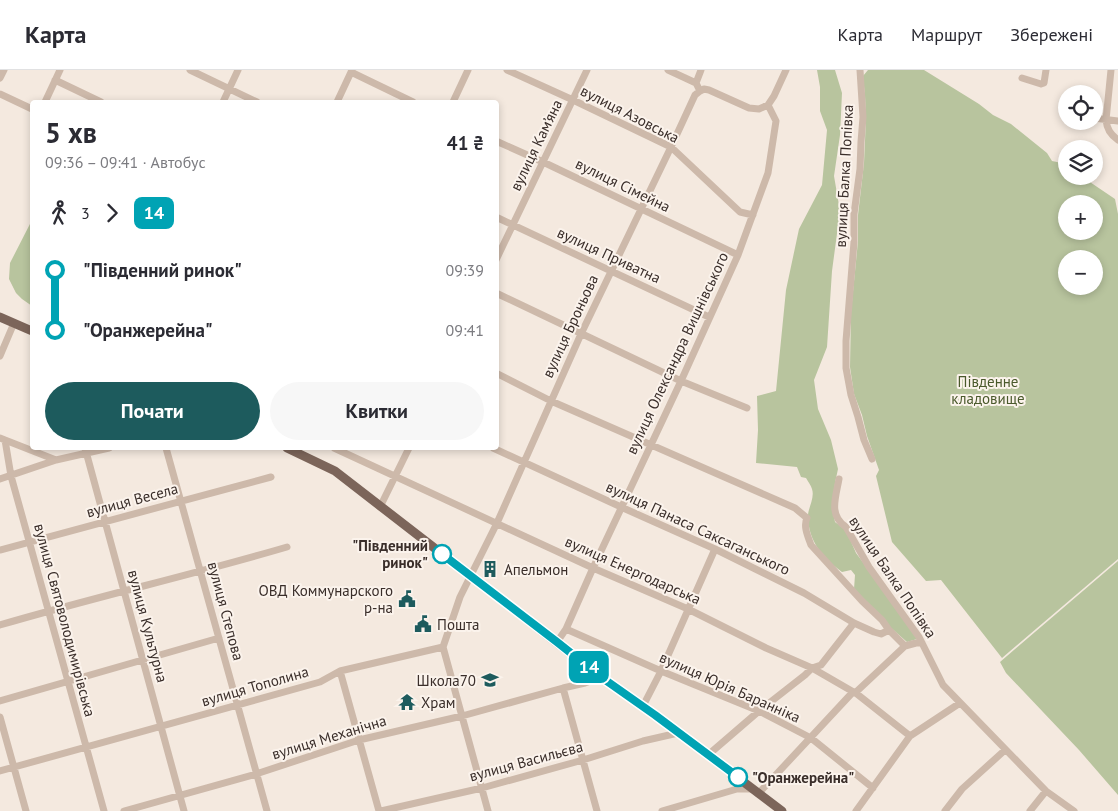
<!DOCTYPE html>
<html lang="uk">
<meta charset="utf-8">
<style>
body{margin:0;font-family:"PT Sans",sans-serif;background:#f7f7f7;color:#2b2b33;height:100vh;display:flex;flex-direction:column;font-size:19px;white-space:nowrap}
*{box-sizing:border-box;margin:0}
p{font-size:16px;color:#7c7c81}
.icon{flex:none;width:28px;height:28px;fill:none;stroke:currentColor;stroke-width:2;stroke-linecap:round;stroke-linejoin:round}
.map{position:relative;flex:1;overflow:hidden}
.drawer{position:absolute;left:30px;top:30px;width:469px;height:350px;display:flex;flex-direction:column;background:#fff;border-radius:5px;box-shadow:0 2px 8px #0003}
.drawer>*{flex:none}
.badge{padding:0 10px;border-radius:8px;font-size:18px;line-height:32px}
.tools{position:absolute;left:1058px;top:15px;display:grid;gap:10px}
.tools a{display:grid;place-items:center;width:45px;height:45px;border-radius:50%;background:#fff;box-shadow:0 2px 8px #0003;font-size:25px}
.map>.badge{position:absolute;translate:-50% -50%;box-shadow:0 0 0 2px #fff}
.legs{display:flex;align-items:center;gap:8px;height:55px;padding:0 15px;font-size:16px}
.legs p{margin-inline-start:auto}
.overview{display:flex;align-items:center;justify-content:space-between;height:85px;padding:0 15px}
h1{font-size:28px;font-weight:700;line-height:38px}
.action{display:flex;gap:10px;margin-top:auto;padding:10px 15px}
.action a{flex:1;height:58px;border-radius:30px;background:#1d5b5d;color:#fff;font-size:20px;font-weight:700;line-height:58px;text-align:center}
.action a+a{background:#f7f7f7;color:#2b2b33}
ul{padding:0 15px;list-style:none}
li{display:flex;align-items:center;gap:18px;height:60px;font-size:19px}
li i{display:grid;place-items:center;width:8px;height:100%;margin:0 6px;background:currentColor}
li i::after{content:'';width:12px;height:12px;margin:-6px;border:4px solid;border-radius:50%;background:#fff}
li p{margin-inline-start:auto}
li:first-child i{background:linear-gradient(#0000 50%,currentColor 0)}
li:last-child i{background:linear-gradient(currentColor 50%,#0000 0)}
header{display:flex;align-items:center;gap:30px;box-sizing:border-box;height:70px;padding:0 25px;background:#fff;border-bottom:1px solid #e1e1e2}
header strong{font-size:24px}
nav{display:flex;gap:28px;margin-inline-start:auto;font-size:18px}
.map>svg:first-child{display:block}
.green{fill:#b8c49e;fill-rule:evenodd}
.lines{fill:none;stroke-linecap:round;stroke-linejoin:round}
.minor{stroke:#cdb9aa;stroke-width:7}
.major{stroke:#7c655a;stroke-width:9}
.line-1-casing{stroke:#fff;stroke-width:11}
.line-1{stroke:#00a3b4;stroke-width:8}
.stop-1-dot{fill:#fff;stroke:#00a3b4;stroke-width:2.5}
.labels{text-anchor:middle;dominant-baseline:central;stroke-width:4;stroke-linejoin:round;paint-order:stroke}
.street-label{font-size:15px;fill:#3a2e2a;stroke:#fbf3ec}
.park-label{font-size:15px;fill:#4a592c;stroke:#fbf3ec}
.stop-label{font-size:15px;font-weight:bold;fill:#3a2e2a;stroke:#fbf3ec;text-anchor:end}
.poi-label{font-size:15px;fill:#3a2e2a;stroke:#fbf3ec;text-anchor:start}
</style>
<header>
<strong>Карта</strong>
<nav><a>Карта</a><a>Маршрут</a><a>Збережені</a></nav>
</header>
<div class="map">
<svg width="1118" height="741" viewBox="0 0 1118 741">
<rect width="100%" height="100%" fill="#f4e9df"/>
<path class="green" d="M817,0h18l7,23 -2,42 -6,41 6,35 -8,60 -5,76 -13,33 4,29 13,31 7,29 -3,14 -2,28 2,11 11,8 10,23 59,79 2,7 -10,3 -17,-15 -36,-38 1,-14 -4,-5 -9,2c-19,-14 -34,-31 -34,-56 0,-8 7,-18 4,-27 -1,-4 -4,-7 -6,-11l-5,-1 -4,-10 -41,-4 2,-33 -1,-34 19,-5 10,-101 13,-61 23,-44 5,-55 -7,-19v-24z
M868,0h56l55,34 14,11 18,9 36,29 5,8 10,2 4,3v10h15l34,23 3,15v345l-116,99 -61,-78 -15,1 -34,-39 -16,-66 3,-6 -12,-34 -5,-21 -8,-21 -4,-27 1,-55 7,-71v-26l6,-52 2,-45 -1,-22 -2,-20zM1066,134h28v27h-28zM1066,189h28v27h-28z
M32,150v86l-10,-7 -6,-6 -7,-14 1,-16z
M1118,491v234l-39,-45 -73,-77 -6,-11z"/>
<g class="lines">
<path class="minor" d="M190,0l67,32
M507,0l66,30 98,47 69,65 13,3
M668,0l28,13 4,8
M860,0l3,47 -2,25 -1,27 -6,45v28l-8,99v27l5,27 7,22 6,23 8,19
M1111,0l-5,50c1,9 4,14 12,20
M351,2l62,30
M0,8l4,-8
M1022,8l19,6 3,-1 2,-13
M55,10l46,22
M696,13l5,-13
M700,21l4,-2 5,1 40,18 10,1 9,-4
M0,24l32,15
M45,32l15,-32
M223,32l15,-32
M337,32l15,-32
M453,32l15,-32
M768,35l6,-9 12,-26
M1094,48l24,3
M496,71l47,21 195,93
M496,147l213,100
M496,190l91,-190
M496,223l185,88 66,27
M0,286l14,-33
M496,303l55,28 244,107 12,10c-4,8 1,19 4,27l51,56 20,19 7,10 16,16 11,-3h6
M0,368l5,2 6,36 93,335
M5,370l51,20
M85,378l99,363
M166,378l101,363
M334,378l259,120 95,41 78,39 46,20 45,26 53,42
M493,378l128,59 94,42 89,44 50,30 20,9 7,2 8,-4
M0,409l56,-19 53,-12
M839,409c-3,18 -11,36 7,48l23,40 50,70 24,48 103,106 28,20
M380,437l29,-59
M0,480l271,-73
M0,555c95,-28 192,-50 287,-78
M566,559l95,42 98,40 52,27 62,50
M557,572l9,-13 27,-61 88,-187 57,-126 30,-82 8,-52 -8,-16
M443,577l45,164
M340,601l39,140
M563,618l34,123
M0,631l219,-63
M643,636l18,-35 54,-122
M0,647l26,94
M708,685l51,-44 46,-36 7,-7 9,-3 33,-42
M0,701l320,-89 20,-11 103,-24 17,-50 37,-74 84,-189 90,-187 24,-52 5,-4
M758,724l94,-101h3l50,-47
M124,741l132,-37 103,-34 103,-24 101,-28 22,-5 16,-6
M381,741l101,-23 101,-28 60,-19 35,-8
M662,741l75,-22h15
M856,741l54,-75 50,-33
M945,741l17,-22 43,-39
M1030,741l16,-20"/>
<path class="major" d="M0,247l32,14
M287,378l48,23 266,206 42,29 139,105"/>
</g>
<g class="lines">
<g class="line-1-casing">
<path id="line-1" d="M442,484l115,88 44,35 54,38 83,62"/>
</g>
<use href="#line-1" class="line-1"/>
</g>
<defs>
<g id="building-bare" transform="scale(1.35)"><path d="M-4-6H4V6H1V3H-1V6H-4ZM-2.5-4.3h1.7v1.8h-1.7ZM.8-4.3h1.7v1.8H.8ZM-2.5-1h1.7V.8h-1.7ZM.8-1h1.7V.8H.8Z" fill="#1d5b5d" stroke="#fbf3ec" stroke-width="2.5" paint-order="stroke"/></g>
<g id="civic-bare" transform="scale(1.35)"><path d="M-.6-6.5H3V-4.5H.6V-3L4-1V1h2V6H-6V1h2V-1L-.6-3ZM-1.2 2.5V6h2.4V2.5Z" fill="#1d5b5d" stroke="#fbf3ec" stroke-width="2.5" paint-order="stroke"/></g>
<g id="school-bare" transform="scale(1.35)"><path d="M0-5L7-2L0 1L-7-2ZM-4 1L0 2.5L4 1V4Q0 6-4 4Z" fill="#1d5b5d" stroke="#fbf3ec" stroke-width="2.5" paint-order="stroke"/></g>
<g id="temple-bare" transform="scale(1.35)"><path d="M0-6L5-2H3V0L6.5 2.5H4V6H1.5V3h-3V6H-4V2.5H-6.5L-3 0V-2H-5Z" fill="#1d5b5d" stroke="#fbf3ec" stroke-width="2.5" paint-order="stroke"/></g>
</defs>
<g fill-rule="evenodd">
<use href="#building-bare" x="490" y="499"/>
<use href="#civic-bare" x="407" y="529"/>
<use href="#civic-bare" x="423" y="554"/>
<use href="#school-bare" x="490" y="610"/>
<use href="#temple-bare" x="407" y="632"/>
</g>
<g class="stop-1-dot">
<circle cx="442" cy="484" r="9"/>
<circle cx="738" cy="707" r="9"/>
</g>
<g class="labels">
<g class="street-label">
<text transform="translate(630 44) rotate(27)">вулиця Азовська</text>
<text transform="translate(536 75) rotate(-64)">вулиця Кам’яна</text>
<text transform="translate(844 106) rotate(-87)">вулиця Балка Попівка</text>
<text transform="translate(623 115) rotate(26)">вулиця Сімейна</text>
<text transform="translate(609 185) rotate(25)">вулиця Приватна</text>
<text transform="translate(570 256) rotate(-65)">вулиця Броньова</text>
<text transform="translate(677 283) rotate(-65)">вулиця Олександра Вишнівського</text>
<text transform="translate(132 430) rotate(-15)">вулиця Весела</text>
<text transform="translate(698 458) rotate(25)">вулиця Панаса Саксаганського</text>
<text transform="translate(633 500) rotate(24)">вулиця Енергодарська</text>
<text transform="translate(893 507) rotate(56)">вулиця Балка Попівка</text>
<text transform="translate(226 541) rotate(75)">вулиця Степова</text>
<text transform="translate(65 550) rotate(75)">вулиця Святоволодимирівська</text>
<text transform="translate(148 556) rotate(75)">вулиця Культурна</text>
<text transform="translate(255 616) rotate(-16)">вулиця Тополина</text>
<text transform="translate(730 617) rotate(24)">вулиця Юрія Баранніка</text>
<text transform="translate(329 667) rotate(-17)">вулиця Механічна</text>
<text transform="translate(526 691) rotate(-15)">вулиця Васильєва</text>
</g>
<g class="park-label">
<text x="988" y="311">Південне<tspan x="988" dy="17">кладовище</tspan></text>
</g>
<g class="stop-label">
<text x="428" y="475">"Південний<tspan x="428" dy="17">ринок"</tspan></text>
<text x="752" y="707" text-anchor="start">"Оранжерейна"</text>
</g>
<g class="poi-label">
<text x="504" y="499">Апельмон</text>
<text x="393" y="520" text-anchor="end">ОВД Коммунарского<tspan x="393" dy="17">р-на</tspan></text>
<text x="437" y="554">Пошта</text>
<text x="476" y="610" text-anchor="end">Школа70</text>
<text x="421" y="632">Храм</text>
</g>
</g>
</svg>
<div class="tools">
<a><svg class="icon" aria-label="locate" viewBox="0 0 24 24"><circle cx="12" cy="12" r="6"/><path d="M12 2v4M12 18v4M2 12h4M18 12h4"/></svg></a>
<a><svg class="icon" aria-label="layers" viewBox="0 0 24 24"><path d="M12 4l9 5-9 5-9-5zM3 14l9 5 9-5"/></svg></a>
<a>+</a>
<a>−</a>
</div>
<b class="badge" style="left:589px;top:597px;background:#00a3b4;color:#fff">14</b>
<section class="drawer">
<div class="overview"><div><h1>5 хв</h1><p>09:36 – 09:41 · Автобус</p></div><b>41 ₴</b></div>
<div class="legs"><svg class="icon" aria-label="walk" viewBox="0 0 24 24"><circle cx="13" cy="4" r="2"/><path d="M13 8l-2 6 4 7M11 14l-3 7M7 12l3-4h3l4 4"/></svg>3<svg class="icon" aria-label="forward" viewBox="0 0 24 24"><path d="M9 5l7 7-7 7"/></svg><b class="badge" style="background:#00a3b4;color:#fff">14</b></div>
<ul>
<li><i style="color:#00a3b4"></i><b>&quot;Південний ринок&quot;</b><p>09:39</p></li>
<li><i style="color:#00a3b4"></i><b>&quot;Оранжерейна&quot;</b><p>09:41</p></li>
</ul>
<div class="action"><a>Почати</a><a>Квитки</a></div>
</section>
</div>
